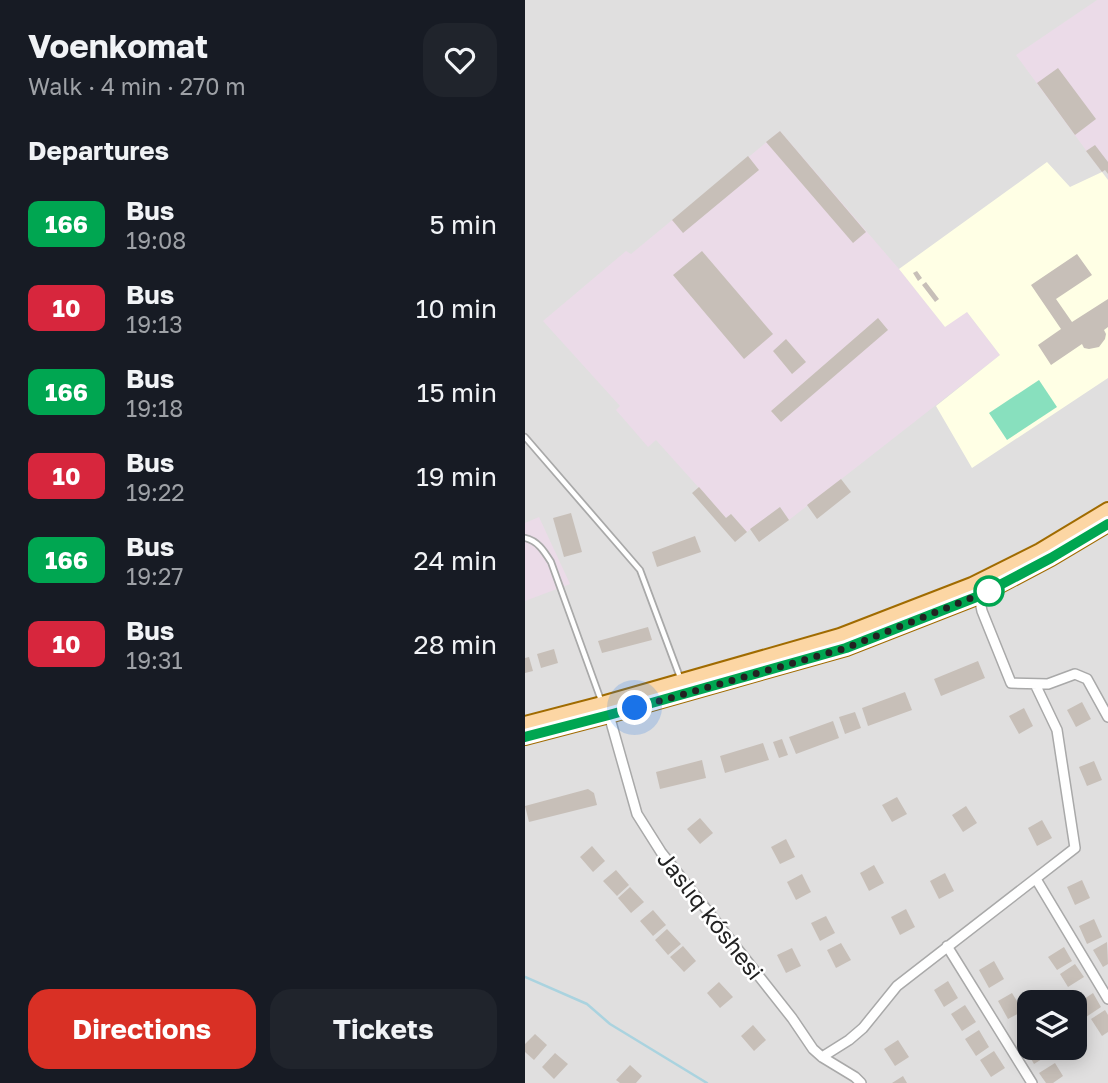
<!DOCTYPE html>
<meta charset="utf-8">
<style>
body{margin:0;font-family:"Golos Text",sans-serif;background:#20242c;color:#f1f3f6;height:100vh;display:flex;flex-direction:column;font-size:26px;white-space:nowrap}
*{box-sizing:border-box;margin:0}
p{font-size:23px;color:#9ea1a6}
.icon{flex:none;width:38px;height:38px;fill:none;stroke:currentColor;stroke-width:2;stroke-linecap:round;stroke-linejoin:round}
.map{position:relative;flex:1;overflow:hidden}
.panel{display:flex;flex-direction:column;background:#171b24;width:525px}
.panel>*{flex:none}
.badge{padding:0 14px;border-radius:10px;font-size:24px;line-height:46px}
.fabs{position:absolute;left:492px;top:990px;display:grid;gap:14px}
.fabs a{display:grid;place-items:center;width:70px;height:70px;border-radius:14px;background:#171b24;box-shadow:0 4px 18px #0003;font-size:35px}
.you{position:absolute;width:35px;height:35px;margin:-18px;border:5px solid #fff;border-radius:50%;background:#1a73e8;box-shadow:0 0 0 10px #1a73e833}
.map>.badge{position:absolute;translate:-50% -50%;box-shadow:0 0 0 4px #fff}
h2{padding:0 28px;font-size:26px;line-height:63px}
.round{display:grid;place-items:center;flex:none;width:74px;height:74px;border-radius:21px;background:#20242c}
.head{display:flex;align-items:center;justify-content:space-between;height:119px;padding:0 28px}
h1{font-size:33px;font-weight:700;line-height:52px}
.cta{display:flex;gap:14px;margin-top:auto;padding:14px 28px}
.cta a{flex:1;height:80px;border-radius:21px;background:#d93025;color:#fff;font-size:28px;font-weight:700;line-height:80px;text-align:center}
.cta a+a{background:#20242c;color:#f1f3f6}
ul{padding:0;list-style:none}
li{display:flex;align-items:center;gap:21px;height:84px;padding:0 28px}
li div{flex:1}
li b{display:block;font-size:26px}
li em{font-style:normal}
li .badge{min-width:77px;font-weight:700;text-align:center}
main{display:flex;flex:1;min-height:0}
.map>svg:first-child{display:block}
.residential{fill:#e0dfdf;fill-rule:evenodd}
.industrial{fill:#ebdbe8}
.education{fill:#ffffe5}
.pitch{fill:#88e0be}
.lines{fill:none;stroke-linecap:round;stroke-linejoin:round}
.stream{stroke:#aad3df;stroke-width:2.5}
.building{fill:#c7bfb8}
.lane-casing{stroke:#a9a9a9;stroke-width:8}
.street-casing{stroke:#a9a9a9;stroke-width:12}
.primary-casing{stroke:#a06b00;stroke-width:18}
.lane{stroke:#fff;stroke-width:4.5}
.street{stroke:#fff;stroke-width:9}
.primary{stroke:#fcd6a4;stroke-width:14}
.line-casing{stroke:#fff;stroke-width:16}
.line{stroke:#00a651;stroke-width:10}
.walk{stroke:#222;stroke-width:7;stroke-dasharray:0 12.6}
.stop-dot{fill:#fff;stroke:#00a651;stroke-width:3.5}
.labels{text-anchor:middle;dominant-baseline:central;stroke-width:5;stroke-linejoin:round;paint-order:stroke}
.street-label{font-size:23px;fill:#222;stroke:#fff}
</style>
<main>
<section class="panel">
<div class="head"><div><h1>Voenkomat</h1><p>Walk · 4 min · 270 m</p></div><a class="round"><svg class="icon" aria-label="heart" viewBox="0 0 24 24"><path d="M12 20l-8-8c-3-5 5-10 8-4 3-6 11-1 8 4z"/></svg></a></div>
<h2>Departures</h2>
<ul>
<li><span class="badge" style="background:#00a651;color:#fff">166</span><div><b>Bus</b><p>19:08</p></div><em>5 min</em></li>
<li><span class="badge" style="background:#d7263d;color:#fff">10</span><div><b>Bus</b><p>19:13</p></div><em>10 min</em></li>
<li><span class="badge" style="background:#00a651;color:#fff">166</span><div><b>Bus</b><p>19:18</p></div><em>15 min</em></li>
<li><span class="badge" style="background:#d7263d;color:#fff">10</span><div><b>Bus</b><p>19:22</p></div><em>19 min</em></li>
<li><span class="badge" style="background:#00a651;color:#fff">166</span><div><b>Bus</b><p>19:27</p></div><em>24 min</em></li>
<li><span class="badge" style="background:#d7263d;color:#fff">10</span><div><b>Bus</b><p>19:31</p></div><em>28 min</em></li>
</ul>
<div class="cta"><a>Directions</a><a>Tickets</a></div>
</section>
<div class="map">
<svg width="583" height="1083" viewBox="0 0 583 1083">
<rect width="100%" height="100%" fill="#f2efe9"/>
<path class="residential" d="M0,0h583v1083h-583zM504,1003h46v45h-46z"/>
<path class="industrial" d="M572,0h11v167l-6,5 -86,-117z
M255,131l119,138 46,58 21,-16 34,44 -211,165 -9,-13 -33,25 -16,-18 -5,4 -70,-78 -8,7 -32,-37 4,-4 -77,-85 83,-70 5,3z
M14,517l31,67 -45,17v-78z"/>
<path class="education" d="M522,162l23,25 32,-15 6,8v198l-136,90 -36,-62 64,-51 -33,-43 -22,15 -46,-58z"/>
<path class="pitch" d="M514,380l18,27 -50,33 -18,-27z"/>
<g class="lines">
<path class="stream" d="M0,977l62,27 23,20 97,59"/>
</g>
<path class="building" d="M533,68l38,51 -21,16 -38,-52z
M255,131l86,101 -13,11 -87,-101z
M570,145l13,17v12l-3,-4 -3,2 -16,-21z
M223,156l11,14 -76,63 -11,-13z
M177,251l71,83 -29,25 -71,-84z
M552,254l15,21 -36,24 16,23 36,-23v28l-4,3 2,4 -1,5 -6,8 -10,2 -5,-1 -2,-4 -31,21 -13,-20 23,-16 -30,-44z
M392,271l5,7 -4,3 -5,-8z
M401,282l13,17 -4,3 -13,-17z
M353,318l10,12 -107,92 -10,-11z
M261,339l20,23 -14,12 -19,-23z
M316,479l10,13 -34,27 -10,-14z
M174,487l27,31 5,-4 16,18 -12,10 -43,-49z
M255,507l9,13 -30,22 -9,-13z
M46,513l11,39 -18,5 -11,-39z
M170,536l6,16 -44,15 -5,-15z
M123,627l4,13 -50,13 -4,-12z
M29,649l4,14 -17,5 -4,-14z
M4,657l4,14 -8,2v-15z
M453,661l7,17 -44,18 -7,-17z
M380,692l7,18 -44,16 -6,-18z
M557,702l9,17 -15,8 -9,-17z
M499,708l9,18 -14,8 -10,-18z
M330,712l6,16 -16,6 -6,-17z
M308,721l6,17 -43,16 -7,-17z
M257,739l6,16 -9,3 -6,-16z
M238,743l6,17 -44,13 -5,-17z
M177,760l4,18 -46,11 -4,-17z
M569,761l8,19 -15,6 -8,-19z
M63,789l6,4 3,12 -68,17 -4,-16z
M372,797l10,17 -15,8 -10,-17z
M441,806l11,17 -14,9 -11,-17z
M175,818l13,15 -13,11 -13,-15z
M517,820l10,18 -15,8 -9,-18z
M261,839l9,18 -15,7 -9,-17z
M67,846l13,15 -12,11 -13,-15z
M349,865l10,18 -15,8 -9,-18z
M91,870l13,15 -12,11 -14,-15z
M420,873l9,18 -15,8 -9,-18z
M277,874l9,18 -15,8 -9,-18z
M557,880l8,18 -15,7 -8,-18z
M105,887l14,15 -13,11 -13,-15z
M381,909l9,18 -15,8 -9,-18z
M128,910l13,15 -13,11 -13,-15z
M301,916l9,17 -15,8 -9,-18z
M569,919l8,18 -15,7 -8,-18z
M142,929l14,15 -13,11 -13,-15z
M582,942l1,22 -5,3 -10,-17z
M316,943l10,17 -15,8 -9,-18z
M158,946l13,15 -12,11 -14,-15z
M539,947l8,14 -15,9 -9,-13z
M267,948l9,18 -15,7 -9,-18z
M469,961l10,18 -15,9 -10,-18z
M550,964l9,13 -16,10 -8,-13z
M423,981l10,17 -14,9 -10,-17z
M194,982l14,15 -13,11 -13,-15z
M487,993l11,18 -15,8 -10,-18z
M568,993l8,14 -15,10 -8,-14z
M440,1005l11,17 -14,9 -11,-17z
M580,1010l3,5v17l-6,4 -11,-17z
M504,1023v19l-4,2 -8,-13z
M228,1025l13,15 -12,11 -13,-15z
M454,1030l10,17 -13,9 -11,-17z
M10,1034l12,11 -13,15 -9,-8v-8z
M373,1040l11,17 -14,9 -11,-17z
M504,1048h17l4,6 -16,10 -8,-14z
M469,1051l11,17 -14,9 -11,-17z
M30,1053l13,11 -14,15 -12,-12z
M530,1063l8,13 -10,7h-7l-7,-10z
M105,1065l12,11 -6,7h-16l-4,-3z
M378,1076l4,7h-15z"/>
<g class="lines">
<g class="lane-casing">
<path id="lane" d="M0,437l115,133 41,110
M0,538c13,3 19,13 26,24l51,141"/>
</g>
<g class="street-casing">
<path id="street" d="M454,596l3,15 29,72 37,1 27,-10 12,5 21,38
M84,715l28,99 24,38 131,166 21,31 9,8 33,20 6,6
M511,879l72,120
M422,946l85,137
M297,1057l27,-17 14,-12 34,-42 178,-138 -18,-118 -22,-46"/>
</g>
<g class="primary-casing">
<path id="primary" d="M0,724l77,-20 238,-68 132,-51 68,-34 68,-41
M0,737l84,-22 237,-67 133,-52 72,-38 57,-34"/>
</g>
<use href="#lane" class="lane"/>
<use href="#street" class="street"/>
<use href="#primary" class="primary"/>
</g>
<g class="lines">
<g class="line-casing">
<path id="line" d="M0,737l84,-22 237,-67 133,-52 72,-38 57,-34"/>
</g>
<use href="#line" class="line"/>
<path class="walk" d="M110,708l211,-60 143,-57"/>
</g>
<circle class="stop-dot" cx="464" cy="591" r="14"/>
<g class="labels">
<g class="street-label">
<text transform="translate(186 915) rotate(52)">Jaslıq kóshesi</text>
</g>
</g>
</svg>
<div class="fabs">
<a><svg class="icon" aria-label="layers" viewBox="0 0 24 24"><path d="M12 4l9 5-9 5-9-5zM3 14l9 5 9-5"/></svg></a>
</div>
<div class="you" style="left:110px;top:708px"></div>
</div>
</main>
